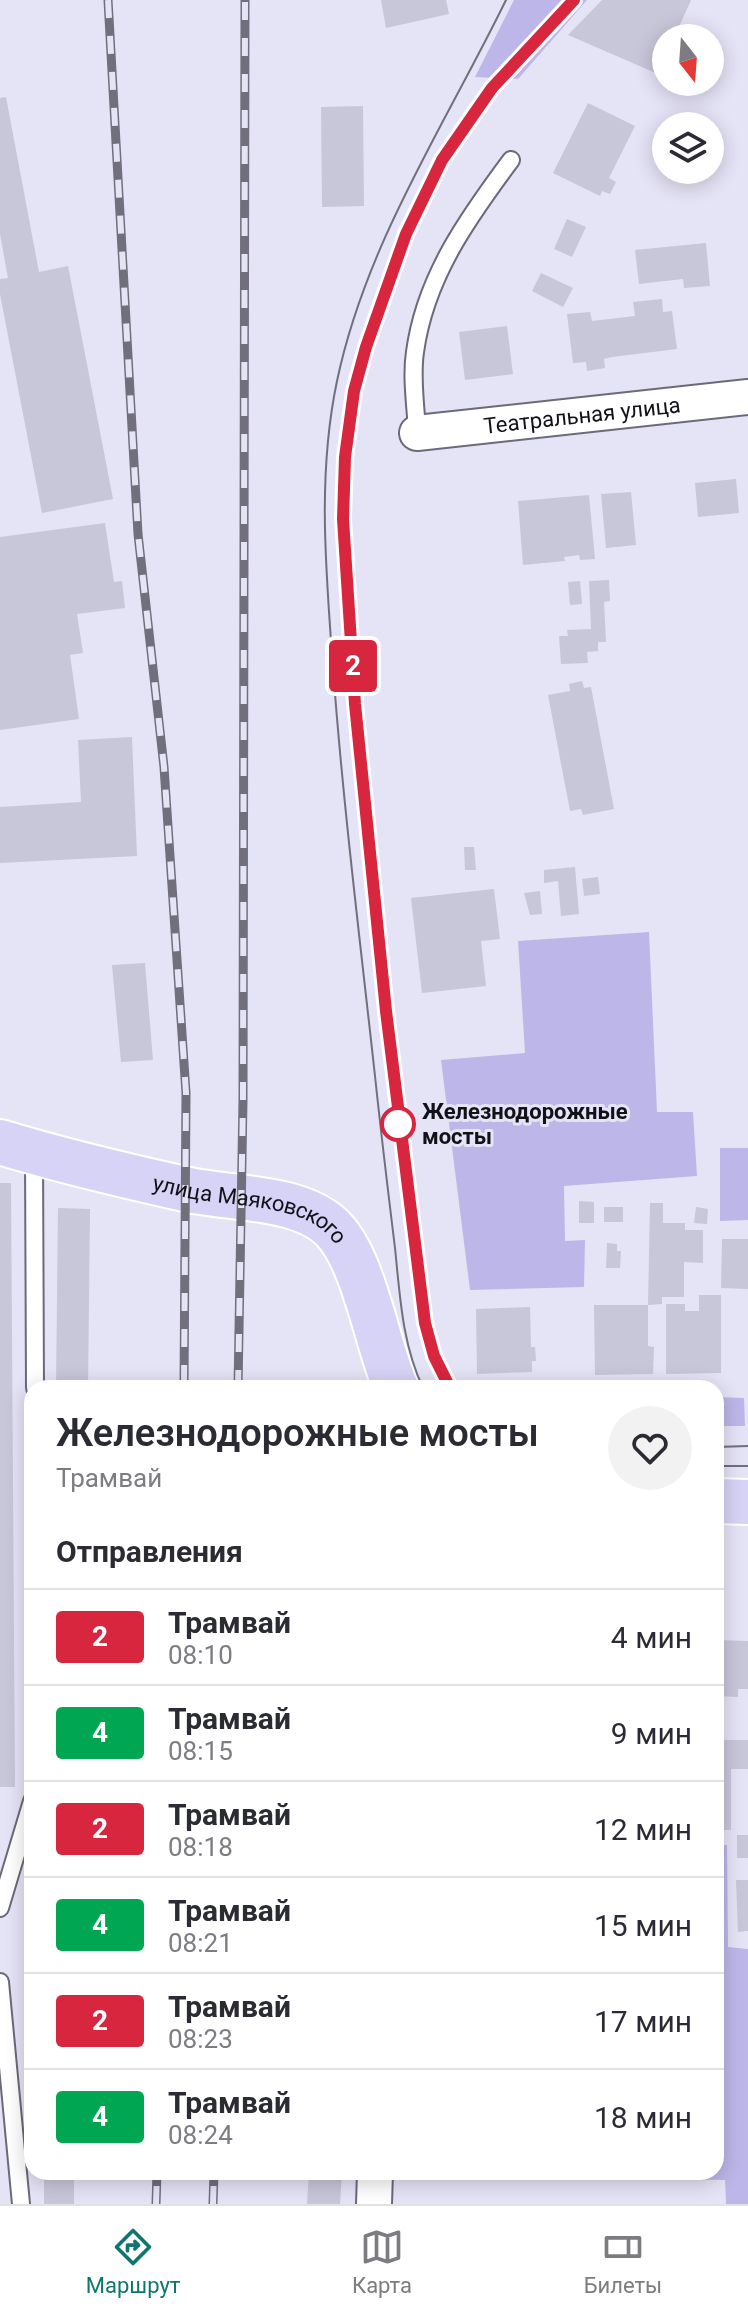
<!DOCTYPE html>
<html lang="ru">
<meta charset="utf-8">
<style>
body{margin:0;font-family:Roboto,sans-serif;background:#f2f2f3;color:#2b2b33;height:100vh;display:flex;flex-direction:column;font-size:30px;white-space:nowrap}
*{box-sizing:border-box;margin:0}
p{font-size:26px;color:#7c7c81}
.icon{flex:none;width:44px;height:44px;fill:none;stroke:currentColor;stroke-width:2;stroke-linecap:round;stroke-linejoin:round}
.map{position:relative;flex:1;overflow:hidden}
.side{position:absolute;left:24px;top:1380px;width:700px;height:800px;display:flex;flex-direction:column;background:#fff;border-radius:24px;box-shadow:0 4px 20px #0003}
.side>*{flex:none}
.badge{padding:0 16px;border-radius:6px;font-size:28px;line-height:52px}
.needle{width:52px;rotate:163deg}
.fabs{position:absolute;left:652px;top:24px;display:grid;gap:16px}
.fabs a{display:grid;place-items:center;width:72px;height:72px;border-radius:50%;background:#fff;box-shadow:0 4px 20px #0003;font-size:40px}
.map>.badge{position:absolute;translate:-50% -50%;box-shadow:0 0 0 4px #fff}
h2{padding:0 32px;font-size:30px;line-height:72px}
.round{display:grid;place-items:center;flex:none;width:84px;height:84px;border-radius:42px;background:#f2f2f3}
.head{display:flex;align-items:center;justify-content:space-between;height:136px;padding:0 32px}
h1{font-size:38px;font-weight:600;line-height:60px}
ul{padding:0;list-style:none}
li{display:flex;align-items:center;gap:24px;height:96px;padding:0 32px;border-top:2px solid #e1e1e2}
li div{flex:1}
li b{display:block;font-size:30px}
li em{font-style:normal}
li .badge{min-width:88px;font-weight:700;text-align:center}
.tabs{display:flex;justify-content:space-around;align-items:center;height:112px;border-top:2px solid #e1e1e2;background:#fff;font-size:22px;color:#7c7c81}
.tabs a{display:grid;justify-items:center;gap:4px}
.tabs .active{color:#0f766e}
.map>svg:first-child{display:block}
.green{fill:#bdb7e9}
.building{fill:#c8c6d9}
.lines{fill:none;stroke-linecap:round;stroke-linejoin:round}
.service-casing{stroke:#6b697a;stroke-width:20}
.minor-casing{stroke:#6b697a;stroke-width:38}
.primary-casing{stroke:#fff;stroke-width:48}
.service{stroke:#fff;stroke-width:16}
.minor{stroke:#fff;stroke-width:34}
.primary{stroke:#d7d3f6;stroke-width:44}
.tram{stroke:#716f7c;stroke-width:2}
.rail-casing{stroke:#716f7c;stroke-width:9}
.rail{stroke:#e5e3f6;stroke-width:6;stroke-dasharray:18;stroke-linecap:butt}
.line-casing{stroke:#fff;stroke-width:18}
.line{stroke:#d7263d;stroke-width:12}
.stop-dot{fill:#fff;stroke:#d7263d;stroke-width:4}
.labels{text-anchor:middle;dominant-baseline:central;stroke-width:6;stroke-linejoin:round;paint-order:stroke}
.street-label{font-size:22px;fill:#121118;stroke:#e5e3f6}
.stop-label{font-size:22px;font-weight:bold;fill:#121118;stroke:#e5e3f6;text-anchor:start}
</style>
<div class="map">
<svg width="748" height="2204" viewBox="0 0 748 2204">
<rect width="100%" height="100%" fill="#e5e3f6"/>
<path class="green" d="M514,0h73l-69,79 -43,-2z
M649,932l8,180h36l4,64 -133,10 1,55 20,-1 -1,47 -114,3 -29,-230 84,-7 -7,-112z
M720,1148h28v72l-28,1z
M716,1397l28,1 1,28h-29z
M716,1845h11l1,102 20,2v255h-22l-1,-24 -59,-1 -1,-7h51z"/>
<path class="building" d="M381,0h65l3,14 -63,14z
M602,0h89l-17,38h-8v19l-8,17 -90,-39z
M6,97l33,175 29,-6 45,233 -71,14 -42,-219v-15l8,-1 -8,-44v-136z
M588,103l47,23 -26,52 7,4 -6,12 -8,-3 -2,5 -47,-23z
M363,106l1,100 -42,1 -1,-100z
M567,219l19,8 -14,30 -18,-8z
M706,243l4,43 -26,2 -1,-9 -44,5 -4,-34z
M541,273l32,15 -10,19 -31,-16z
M662,299l1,13 9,-1 5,38 -65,8 -8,2 1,9 -18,3 -1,-9 -13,1 -6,-49 23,-2 2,9 43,-5 -2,-14z
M507,326l6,48 -48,6 -6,-48z
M736,479l3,34 -41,4 -3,-34z
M631,492l5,53 -30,3 -5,-54z
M589,495l6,64 -15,1 -1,-5 -15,2 1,4 -42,4 -5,-64z
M105,523l9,59 8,-1 3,27 -48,6 6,39 -13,2 9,64 -79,11v-193z
M609,580l1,21 -6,1 2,40h-8v9l-11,1 1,11 -27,1 -2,-28h9l-1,-6 24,-1 -2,-48z
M580,581l2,23 -12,1 -2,-23z
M582,681l2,7 7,-1 23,122 -31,6 -2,-6 -11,2 -22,-116 22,-4 -1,-7z
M132,737l5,119 -137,7v-56l81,-5 -3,-62z
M464,847h10l2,23h-11z
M575,867l4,47 -18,2 -3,-35 -14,2v-13z
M598,877l2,17 -16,2 -2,-17z
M494,889l6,50 -19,2 5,45 -64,7 -11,-95z
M540,891l2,23 -12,1 -6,-22z
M145,963l8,97 -32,2 -9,-97z
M0,1183h11l4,604h-15z
M579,1201l15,1v21h-15z
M650,1203h13v20h22v7h18v33l-19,-1v35h-22v7l-14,1z
M604,1207h19v15h-19z
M696,1207l12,2 -1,15 -13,-1z
M58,1208l32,1 -2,179h-32z
M722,1239h26v50l-27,-1z
M607,1243l10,1v7h4l-1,17h-14z
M699,1295h22v78l-55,1v-70h19v7h14z
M594,1305h54v41l6,1 -1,27 -58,1z
M530,1307l1,40h4l1,14h-4v11l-55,2 -1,-65z
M716,1640l32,1v48h-10v8l-22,-1z
M716,1740h32v29h-17v61h-15z
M737,1835h11v23h-11z
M736,1880h12v51l-10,1z
M44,2172h30v32h-30z
M309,2172h33l-2,32h-33z"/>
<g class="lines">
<g class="service-casing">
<path id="service" d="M417,433c-1,-26 -6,-55 -2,-81 10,-74 52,-133 96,-192
M34,1154l1,234
M0,1908l32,-107
M0,1982l21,222"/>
</g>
<g class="minor-casing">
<g id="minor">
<path id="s1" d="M417,433l331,-36"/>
<path d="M374,2204l1,-32"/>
</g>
</g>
<g class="primary-casing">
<g id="primary">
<path id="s2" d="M0,1142c62,19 126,34 189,48 43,9 114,6 145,40 31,33 43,115 62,158"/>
<path d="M716,1501l32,1"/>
</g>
</g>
<use href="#service" class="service"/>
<use href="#minor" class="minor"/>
<use href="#primary" class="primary"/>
<path class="tram" d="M423,1388c-21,-45 -23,-92 -28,-140 -7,-57 -14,-115 -20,-172 -15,-136 -32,-272 -42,-408 -7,-97 -16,-192 4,-287 29,-138 108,-256 169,-381
M450,1388l-16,-32 -9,-33 -39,-312 -31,-307 -12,-185 2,-62 9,-66 12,-44 40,-113 36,-74 50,-72 82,-88
M716,1447l32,-1
M716,1466h32"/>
<g class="rail-casing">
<path id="rail" d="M108,0l30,534 26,233 22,326 -2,295
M238,1388l5,-288 2,-1100
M156,2204l1,-32
M213,2204l1,-32"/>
</g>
<use href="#rail" class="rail"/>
</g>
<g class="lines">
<g class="line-casing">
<path id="line" d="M450,1388l-16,-32 -9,-33 -39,-312 -31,-307 -12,-185 2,-62 9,-66 12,-44 40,-113 36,-74 50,-72 82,-88"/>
</g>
<use href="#line" class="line"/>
</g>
<circle class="stop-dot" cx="398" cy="1124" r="16"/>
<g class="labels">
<g class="street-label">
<text stroke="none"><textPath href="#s1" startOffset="166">Театральная улица</textPath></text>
<text stroke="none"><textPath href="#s2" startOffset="260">улица Маяковского</textPath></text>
</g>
<g class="stop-label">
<text x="422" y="1111">Железнодорожные<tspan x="422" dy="25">мосты</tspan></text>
</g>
</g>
</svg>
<div class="fabs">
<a><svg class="needle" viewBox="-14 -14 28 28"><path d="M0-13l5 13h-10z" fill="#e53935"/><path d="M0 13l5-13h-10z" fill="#7c7c81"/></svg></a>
<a><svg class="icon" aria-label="layers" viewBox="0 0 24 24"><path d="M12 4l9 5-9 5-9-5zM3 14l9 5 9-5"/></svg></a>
</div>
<b class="badge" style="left:353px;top:666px;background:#d7263d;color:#fff">2</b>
<section class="side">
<div class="head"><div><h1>Железнодорожные мосты</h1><p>Трамвай</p></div><a class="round"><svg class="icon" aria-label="heart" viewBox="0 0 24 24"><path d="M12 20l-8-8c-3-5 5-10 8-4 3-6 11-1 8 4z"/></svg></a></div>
<h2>Отправления</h2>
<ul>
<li><span class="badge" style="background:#d7263d;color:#fff">2</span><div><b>Трамвай</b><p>08:10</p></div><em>4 мин</em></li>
<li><span class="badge" style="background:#00a651;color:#fff">4</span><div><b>Трамвай</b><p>08:15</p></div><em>9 мин</em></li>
<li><span class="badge" style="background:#d7263d;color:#fff">2</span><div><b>Трамвай</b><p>08:18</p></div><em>12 мин</em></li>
<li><span class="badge" style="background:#00a651;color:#fff">4</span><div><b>Трамвай</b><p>08:21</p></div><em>15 мин</em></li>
<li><span class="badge" style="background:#d7263d;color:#fff">2</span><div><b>Трамвай</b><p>08:23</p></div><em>17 мин</em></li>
<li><span class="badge" style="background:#00a651;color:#fff">4</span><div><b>Трамвай</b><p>08:24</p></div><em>18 мин</em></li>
</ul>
</section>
</div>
<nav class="tabs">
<a class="active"><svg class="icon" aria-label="directions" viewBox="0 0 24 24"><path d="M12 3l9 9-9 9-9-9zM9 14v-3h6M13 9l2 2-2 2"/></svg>Маршрут</a>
<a><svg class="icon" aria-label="map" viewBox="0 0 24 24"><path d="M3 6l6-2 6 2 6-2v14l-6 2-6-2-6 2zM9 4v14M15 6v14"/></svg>Карта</a>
<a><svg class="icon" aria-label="tickets" viewBox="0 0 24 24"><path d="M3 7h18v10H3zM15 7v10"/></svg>Билеты</a>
</nav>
